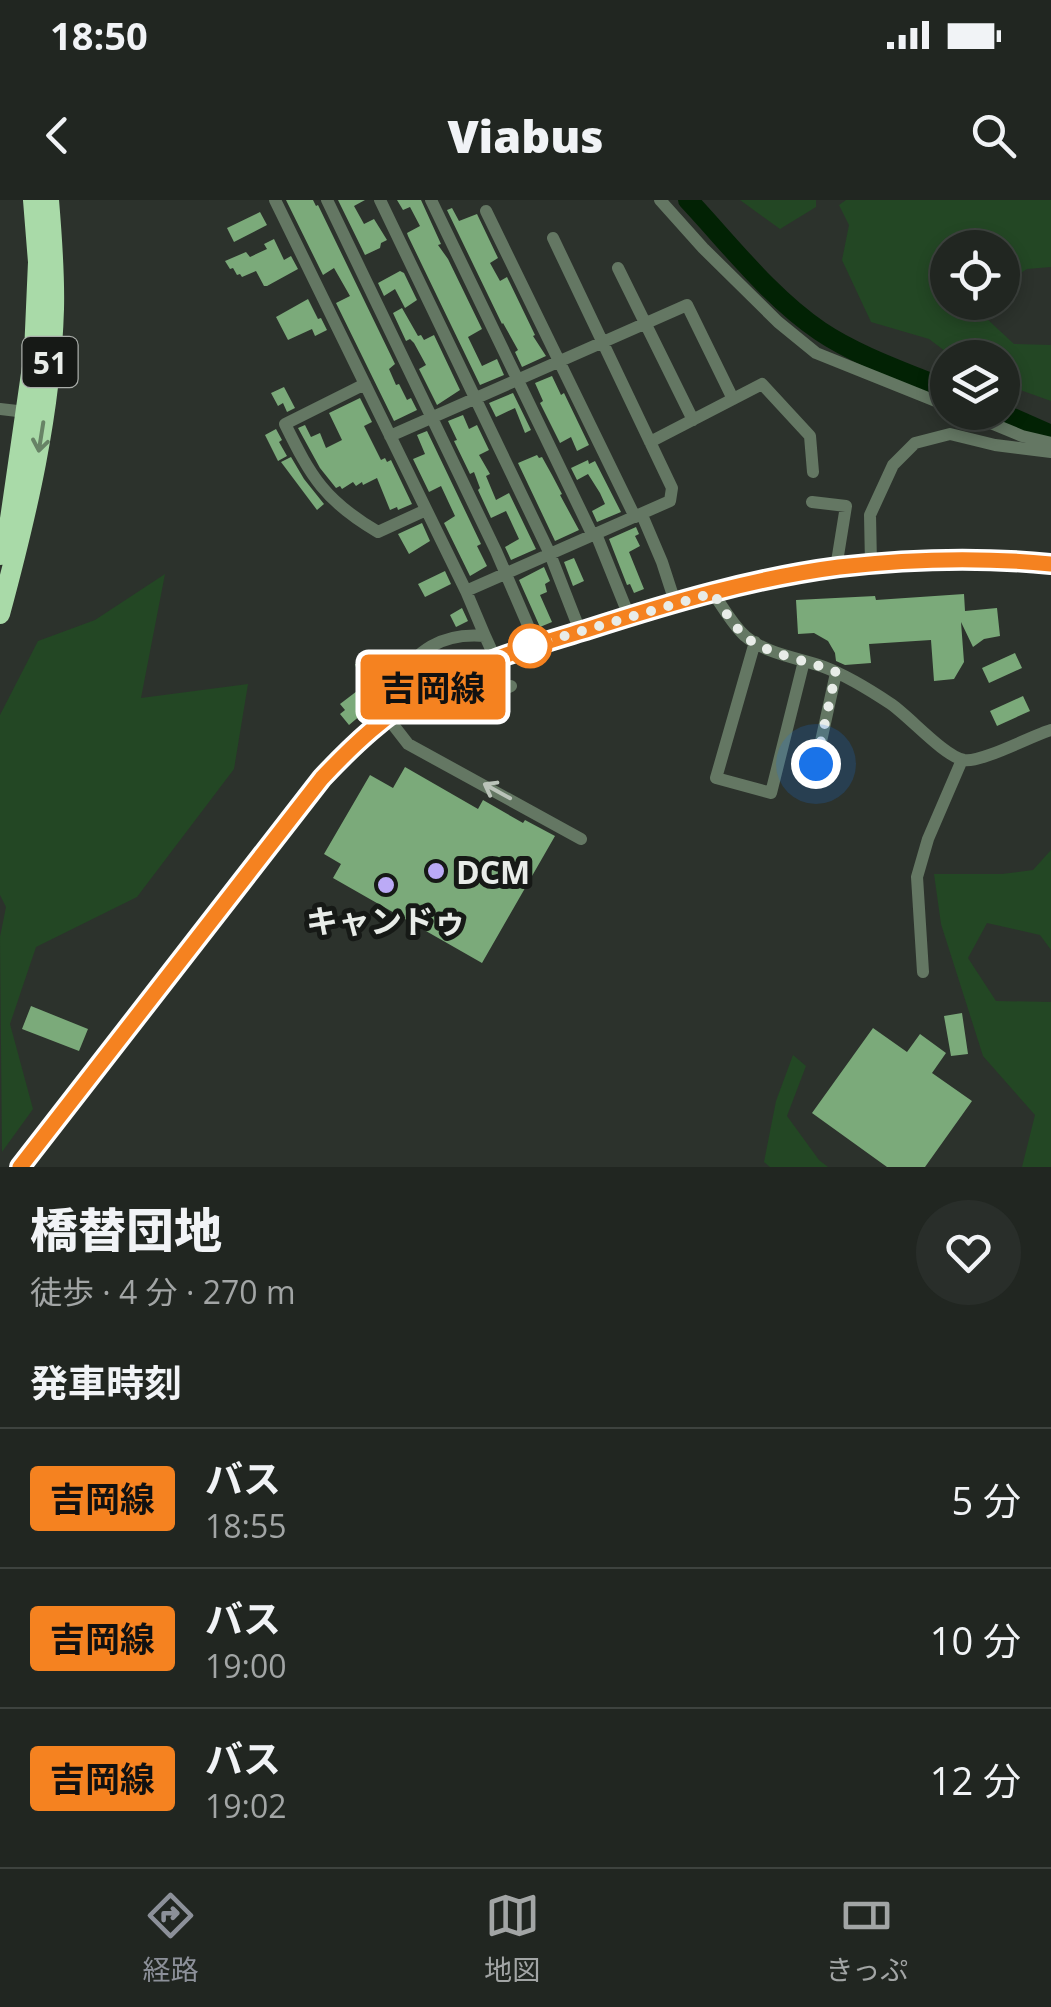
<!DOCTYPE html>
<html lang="ja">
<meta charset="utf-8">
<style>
body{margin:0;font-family:"Open Sans","Noto Sans JP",sans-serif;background:#292e2a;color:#f1f3f6;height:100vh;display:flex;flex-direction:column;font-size:38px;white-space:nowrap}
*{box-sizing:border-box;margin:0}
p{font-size:32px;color:#a2a5a5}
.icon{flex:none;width:55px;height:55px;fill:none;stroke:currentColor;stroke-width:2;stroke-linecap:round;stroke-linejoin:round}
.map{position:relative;height:967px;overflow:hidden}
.sheet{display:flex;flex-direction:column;background:#212621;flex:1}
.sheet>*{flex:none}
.badge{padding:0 20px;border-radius:8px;font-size:35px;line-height:65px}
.tools{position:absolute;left:930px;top:30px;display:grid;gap:20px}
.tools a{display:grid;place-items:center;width:90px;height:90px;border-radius:50%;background:#212621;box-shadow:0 5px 15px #0003,0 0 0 2px #3e433f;font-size:50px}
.you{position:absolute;width:50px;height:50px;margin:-25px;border:8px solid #fff;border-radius:50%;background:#1a73e8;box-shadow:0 0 0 15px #1a73e833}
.map>.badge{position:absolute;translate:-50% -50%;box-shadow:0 0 0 5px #fff}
h2{padding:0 30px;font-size:38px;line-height:90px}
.round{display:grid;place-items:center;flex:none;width:105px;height:105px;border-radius:52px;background:#292e2a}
.summary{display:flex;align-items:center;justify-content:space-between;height:170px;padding:0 30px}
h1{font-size:48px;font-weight:800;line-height:75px}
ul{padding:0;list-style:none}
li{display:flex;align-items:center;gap:30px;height:140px;padding:0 30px;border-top:2px solid #3e433f}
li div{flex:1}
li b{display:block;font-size:38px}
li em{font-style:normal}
li .badge{min-width:110px;font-weight:700;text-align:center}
.status{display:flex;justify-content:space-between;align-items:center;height:70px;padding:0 50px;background:#212621;direction:ltr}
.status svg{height:28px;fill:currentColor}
header{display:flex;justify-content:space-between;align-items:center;height:130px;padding:0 30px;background:#212621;font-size:45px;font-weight:800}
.tabs{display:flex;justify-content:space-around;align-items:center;height:140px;border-top:2px solid #3e433f;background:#212621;font-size:28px;color:#a2a5a5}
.tabs a{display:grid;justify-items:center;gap:5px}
.tabs .on{color:#8c9099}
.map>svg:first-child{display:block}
.green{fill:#234724;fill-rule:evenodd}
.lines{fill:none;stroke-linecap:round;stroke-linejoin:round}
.river{stroke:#022204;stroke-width:20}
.building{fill:#7baa7a}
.minor{stroke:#647763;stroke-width:12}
.highway{stroke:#a9daa8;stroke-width:20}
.oneway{stroke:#678366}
.oneway2{stroke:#bac3b9}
.line-casing{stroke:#fff;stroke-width:22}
.line{stroke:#f58220;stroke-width:15}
.walk{stroke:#e8ece8;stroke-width:10;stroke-dasharray:0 18}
.stop-dot{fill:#fff;stroke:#f58220;stroke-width:5}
.poi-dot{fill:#bbaaf6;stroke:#161916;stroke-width:4}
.labels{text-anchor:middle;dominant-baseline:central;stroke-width:10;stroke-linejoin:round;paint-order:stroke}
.shield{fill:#161916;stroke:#a9ada9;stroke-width:2.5}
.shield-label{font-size:30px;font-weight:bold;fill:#e8ece8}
.poi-label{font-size:32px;font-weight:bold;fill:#e8ece8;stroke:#161916;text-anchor:start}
</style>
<div class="status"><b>18:50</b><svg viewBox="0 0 49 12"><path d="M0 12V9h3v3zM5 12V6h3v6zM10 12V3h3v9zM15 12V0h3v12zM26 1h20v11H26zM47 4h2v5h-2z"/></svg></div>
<header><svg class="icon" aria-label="back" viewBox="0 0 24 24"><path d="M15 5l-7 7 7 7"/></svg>Viabus<svg class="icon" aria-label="search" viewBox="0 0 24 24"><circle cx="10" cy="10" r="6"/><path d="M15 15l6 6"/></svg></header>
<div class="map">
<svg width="1051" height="967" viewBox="0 0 1051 967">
<rect width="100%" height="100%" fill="#2c322c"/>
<path class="green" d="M740,0h76v7l-36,22z
M846,0h205v67l-24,2 -22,14 2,23 -22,11 29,27 37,1v56l-48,-17 -1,-26 -49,-1 -24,-18 -58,-17 -29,-62 7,-35 -10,-20zM948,48h54v54h-54z
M165,374l-24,124 107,-14 -14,85 -97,128 -101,50 -26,77 23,85 -31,43 -2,-215 6,-30 -6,-12v-180l38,-74 57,-21z
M1051,650v100l-11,-15 -53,-12 -19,35 28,43 55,1v165h-29l13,-52 -52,-59 -42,-132 -7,-50h68l31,-4z
M793,855l13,11 -19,50 32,44 9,7h-58l-6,-5 12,-61z"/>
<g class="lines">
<path class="river" d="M688,0c42,45 82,97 132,131 37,25 87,42 128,59
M999,212l52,23"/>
</g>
<path class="building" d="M286,0h27l3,6 2,-1 77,159 -6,5 7,16 3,-1 8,16 4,-2 6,12 -23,11 -58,-118 14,-7 -16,-28 -11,7z
M338,0h27l-11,6 10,18 10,-5 13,21 -6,3 -1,5 -15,7z
M397,0h24l20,44 -3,1 10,14 34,70 -14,8 14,29 15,-7 7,16 -24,10 -72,-149 -1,-3 13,-7 -10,-19 -7,3z
M446,8l1,2 5,-2 7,13 18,-7 21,44 -8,5 10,18 7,-4 28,58 -2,1 13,20 -24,11 -7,-15 3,-2 -15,-27 -1,1z
M260,12l7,13 -33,17 -7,-14z
M274,39l10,21 7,-4 7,13 -31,17h-3l-8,-15 -14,6 -2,-3 -3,1 -4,-7 -3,1 -5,-8 21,-9 4,5 17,-8 -3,-5z
M400,71l4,2 13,27 -12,8 -10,-19 -11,7 -6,-13z
M308,99l10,20 3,-1 6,12 -12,6 -3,-7 -24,11 -12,-23z
M402,108l16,28 3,-1 3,5 10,-5 26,55 -23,15 -18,-36 7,-4 -12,-22 -4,-4 -4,2 -13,-28z
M552,176l9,19 3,-2 25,52 -12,6 -6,-14 -11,6 -20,-40 3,-2 -8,-18z
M284,187l11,21 -8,4 -4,-9 -5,3 -7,-13z
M513,193l18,37 -6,3 -10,-25 -19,9 -7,-14z
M360,198l12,24 -8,4 17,34 4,-2 2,4 4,-2 21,44 -14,6 -1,-3 -7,3 -13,-32 -14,7 -1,-3 -6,4 -3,-4 -11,7 -2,-3 -4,2 -16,-20 -22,-40 7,-3 6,12 9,-4 6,15 16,-8 -13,-27z
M463,215l6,14 8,-4 12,25 -10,5 11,19 -4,2 10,24 13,-7 27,56 -25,11 -6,-13 14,-8 -13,-28 -15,7 -13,-28 2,-2 -6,-16 -4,2 -16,-33 3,-1 -9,-19z
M276,229l6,11 -3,2 8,14 -9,5 -13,-26z
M427,231l54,113 -4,2 10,20 -17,10 -26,-53 11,-7 -14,-30 -12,6 -16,-33 12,-5 -8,-19z
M537,255l2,3 3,-1 10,18 10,19 -2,1 19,35 -24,11 -37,-78z
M291,257l13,22 20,25 -7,6 -36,-48z
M588,260l1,4 6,-3 26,51 -24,10 -5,-11 13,-7 -5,-11 -12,-19 -11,6 -6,-12z
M422,323l8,18 -21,13 -11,-20z
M636,327l3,7 -4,2 5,10 -11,6 15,37 -10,4 -4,-9 -3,1 -18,-46z
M574,358l10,23 -11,5 -9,-24z
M544,367l6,14 -5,3 2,8 -7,3 12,27 -12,5 -21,-47z
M445,371l6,13 -26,13 -7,-13z
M964,394l1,17 32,-3 3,28 -16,3 -11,8 -12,-25 3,40 -10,17 -20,2 -3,-41 -62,4 2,19 -26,2 -9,-4 -1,-8 -7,-12 -14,-8 -16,1 -2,-34 79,-4 1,4z
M462,408l6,13 -12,6 -6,-12z
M1015,453l7,15 -33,15 -7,-15z
M370,459l5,17 -15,5 -5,-17z
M361,488l13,16 -25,21 -9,-11 5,-4 -5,-6z
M1023,496l7,15 -33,15 -7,-15z
M405,567l73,42 5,-9 40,23 2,-3 30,16 -73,127 -149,-85 8,-14 -17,-10 46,-79 23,13z
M31,806l57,23 -9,22 -57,-22z
M962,813l6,41 -17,2 -7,-40z
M873,828l34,24 13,-18 26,19 -14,20 40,28 -47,66h-38l-75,-54z"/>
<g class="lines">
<path class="minor" d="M275,0l191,391 19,45
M327,0l169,351 40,93
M380,0l170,354 30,77
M431,0l162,336
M660,0l43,48 75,74 38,31 132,53
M486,11l149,306
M618,68l75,152
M365,184l-80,40c26,53 40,77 93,108l48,-22
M0,209l26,3
M964,212l58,24 29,7
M390,236l297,-131 46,94
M650,242l112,-58 48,52 3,36
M812,302l34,4 -10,62
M642,315l20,47 13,40
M596,334l33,82
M871,364l-1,-49 23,-50 22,-22 35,-9 45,11 56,7
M466,391l204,-90 2,-13 -119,-250
M713,393c10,14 19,31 32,43 21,18 54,22 79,31 24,9 46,23 67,37 20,14 53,52 73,56 17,3 67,-24 87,-30
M755,442l-39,136 55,15 33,-132
M489,460l11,31 11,-5
M391,485c27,-34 49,-53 94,-49l10,22
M387,517l21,27 173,95
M816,564l20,-91
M923,772l-6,-95 11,-38 34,-79
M20,967l302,-389c32,-34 64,-64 104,-87 54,-31 111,-47 170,-65 153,-46 294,-77 455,-63"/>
<path class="highway" d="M0,355l10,-36 24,-166 4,-91 -5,-62
M0,414c27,-100 51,-201 54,-305 1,-37 -2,-73 -5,-109"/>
</g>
<defs><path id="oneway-shaft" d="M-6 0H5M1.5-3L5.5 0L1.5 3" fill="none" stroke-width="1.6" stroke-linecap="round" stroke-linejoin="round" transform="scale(2.5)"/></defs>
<use class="oneway" href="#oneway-shaft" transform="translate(41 237) rotate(99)"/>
<use class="oneway2" href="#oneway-shaft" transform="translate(497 591) rotate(-151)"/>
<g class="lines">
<g class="line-casing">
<path id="line" d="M20,967l302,-389c32,-34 64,-64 104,-87 52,-30 107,-45 163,-62 81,-26 165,-51 250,-62 70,-8 142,-10 212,-3"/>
</g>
<use href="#line" class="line"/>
<path class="walk" d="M530,446l183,-53c10,15 20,33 34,45 22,17 63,23 89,34l-20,92"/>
</g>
<circle class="stop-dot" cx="530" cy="446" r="20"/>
<g class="poi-dot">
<circle cx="436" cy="671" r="10"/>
<circle cx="386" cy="685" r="10"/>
</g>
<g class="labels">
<rect class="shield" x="22.5" y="137" width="55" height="50" rx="8"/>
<g class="shield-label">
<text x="50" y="162">51</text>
</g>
<g class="poi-label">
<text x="456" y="671">DCM</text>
<text x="386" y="720" text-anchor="middle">キャンドゥ</text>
</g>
</g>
</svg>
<div class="tools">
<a><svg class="icon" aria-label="locate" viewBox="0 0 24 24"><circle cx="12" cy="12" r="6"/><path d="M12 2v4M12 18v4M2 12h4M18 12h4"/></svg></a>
<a><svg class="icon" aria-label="layers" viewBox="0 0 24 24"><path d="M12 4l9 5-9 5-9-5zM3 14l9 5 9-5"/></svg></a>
</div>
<div class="you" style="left:816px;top:564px"></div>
<b class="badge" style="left:433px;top:487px;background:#f58220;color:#111">吉岡線</b>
</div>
<section class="sheet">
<div class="summary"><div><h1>橋替団地</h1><p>徒歩 · 4 分 · 270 m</p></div><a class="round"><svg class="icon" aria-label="heart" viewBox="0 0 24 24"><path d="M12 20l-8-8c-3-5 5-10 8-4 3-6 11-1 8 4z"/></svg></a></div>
<h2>発車時刻</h2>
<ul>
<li><span class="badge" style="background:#f58220;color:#111">吉岡線</span><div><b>バス</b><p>18:55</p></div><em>5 分</em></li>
<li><span class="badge" style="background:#f58220;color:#111">吉岡線</span><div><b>バス</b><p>19:00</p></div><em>10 分</em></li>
<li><span class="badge" style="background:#f58220;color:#111">吉岡線</span><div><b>バス</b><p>19:02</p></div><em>12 分</em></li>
</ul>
</section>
<nav class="tabs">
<a class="on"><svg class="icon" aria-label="directions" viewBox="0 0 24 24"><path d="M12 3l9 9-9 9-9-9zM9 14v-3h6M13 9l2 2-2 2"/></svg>経路</a>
<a><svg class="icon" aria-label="map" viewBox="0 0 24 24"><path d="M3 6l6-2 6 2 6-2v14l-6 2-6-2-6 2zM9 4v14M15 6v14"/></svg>地図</a>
<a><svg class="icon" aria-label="tickets" viewBox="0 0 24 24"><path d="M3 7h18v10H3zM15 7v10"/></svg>きっぷ</a>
</nav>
